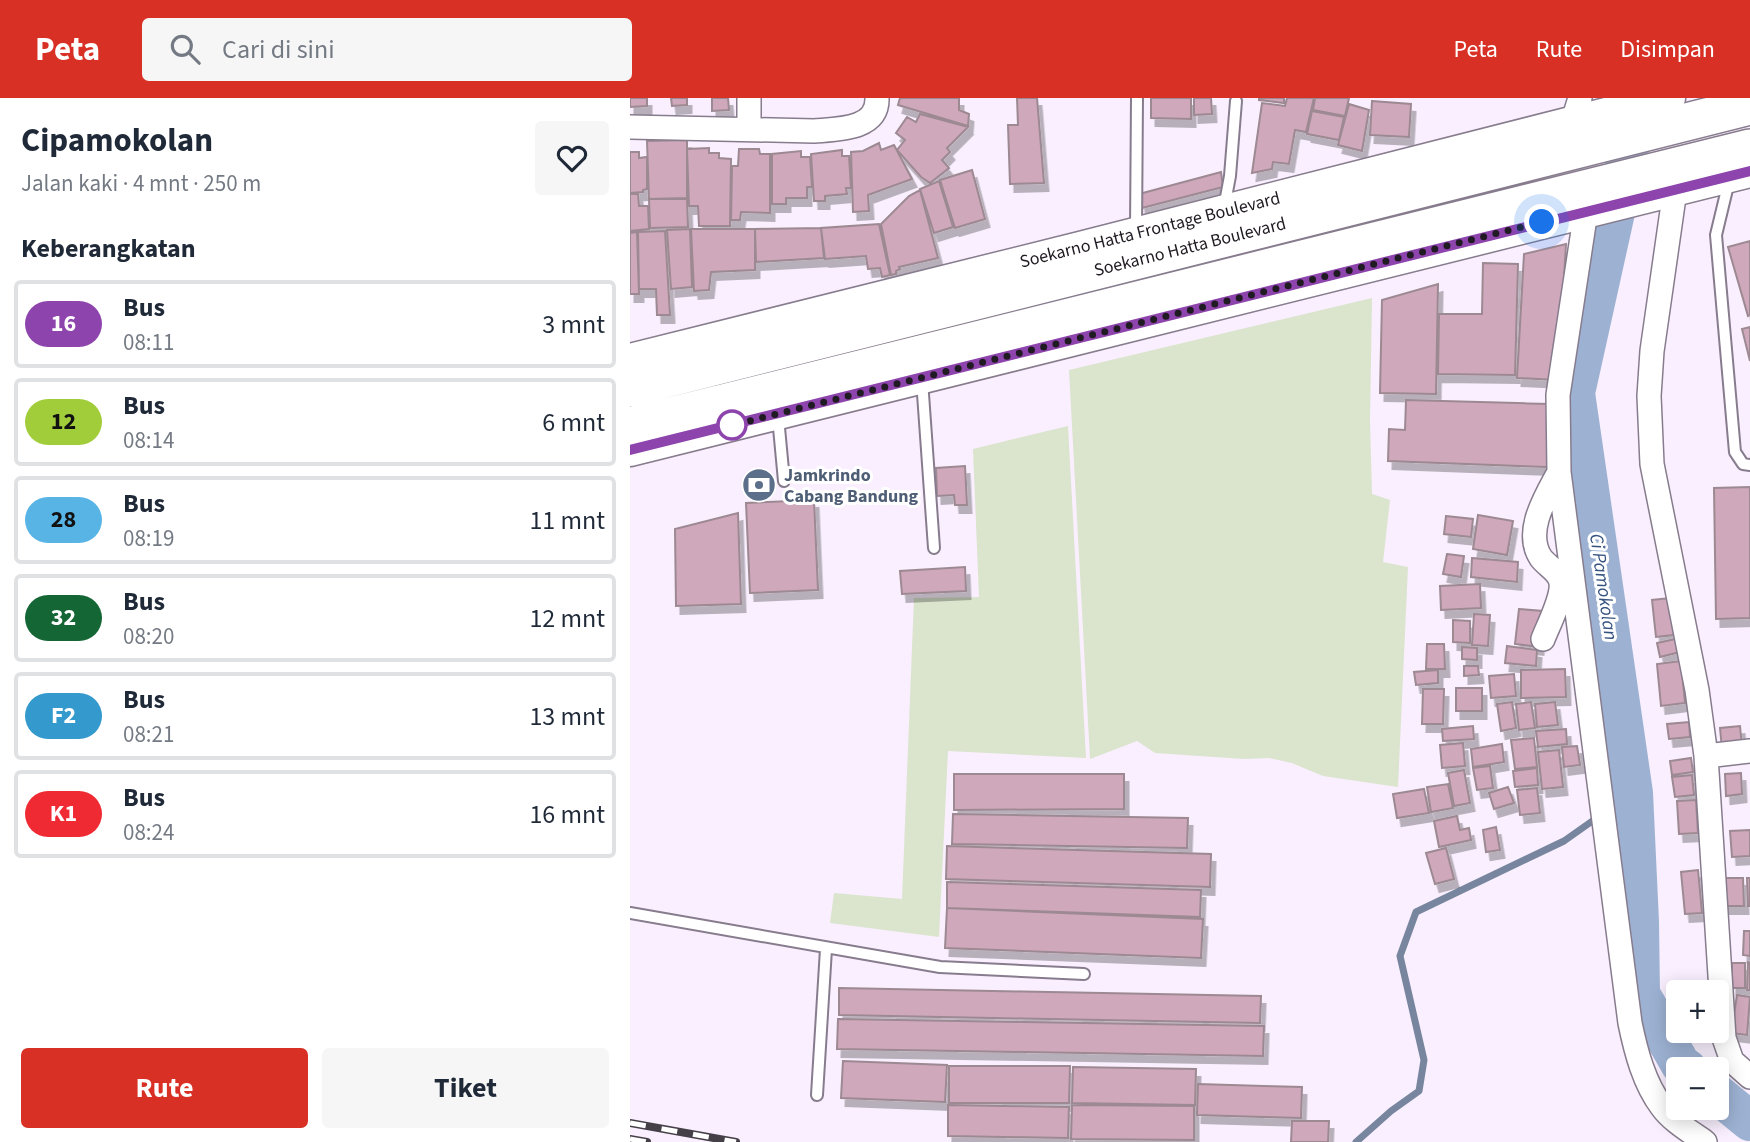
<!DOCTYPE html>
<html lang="id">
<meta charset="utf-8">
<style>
body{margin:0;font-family:"Source Sans 3",sans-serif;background:#f6f6f7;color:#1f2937;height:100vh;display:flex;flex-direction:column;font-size:26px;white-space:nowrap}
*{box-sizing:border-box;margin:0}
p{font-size:23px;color:#747a83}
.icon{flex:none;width:38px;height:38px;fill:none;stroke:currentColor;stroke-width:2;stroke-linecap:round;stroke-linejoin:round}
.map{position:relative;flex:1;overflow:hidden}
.sheet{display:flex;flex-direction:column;background:#fff;width:630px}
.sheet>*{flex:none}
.badge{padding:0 14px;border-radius:23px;font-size:24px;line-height:46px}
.fabs{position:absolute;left:1036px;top:882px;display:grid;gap:14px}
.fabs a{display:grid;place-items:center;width:63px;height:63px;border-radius:7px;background:#fff;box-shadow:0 4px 18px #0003;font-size:35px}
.you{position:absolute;width:35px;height:35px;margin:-18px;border:5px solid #fff;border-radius:50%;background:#1a73e8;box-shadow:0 0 0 10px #1a73e833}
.map>.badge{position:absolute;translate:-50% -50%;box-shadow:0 0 0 4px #fff}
h2{padding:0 21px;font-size:26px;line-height:63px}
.round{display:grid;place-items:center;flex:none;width:74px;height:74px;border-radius:7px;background:#f6f6f7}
.summary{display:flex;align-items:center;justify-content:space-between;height:119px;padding:0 21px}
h1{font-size:33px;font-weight:700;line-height:52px}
.primary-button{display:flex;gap:14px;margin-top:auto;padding:14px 21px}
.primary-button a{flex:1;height:80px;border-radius:7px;background:#d93025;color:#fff;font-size:28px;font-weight:700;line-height:80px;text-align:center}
.primary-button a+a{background:#f6f6f7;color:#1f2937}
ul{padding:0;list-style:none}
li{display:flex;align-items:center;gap:21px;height:88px;margin:0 14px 10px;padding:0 7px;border:4px solid #e0e1e3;border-radius:7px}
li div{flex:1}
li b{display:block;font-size:26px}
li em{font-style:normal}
li .badge{min-width:77px;font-weight:700;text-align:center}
header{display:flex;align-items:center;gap:42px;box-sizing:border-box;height:98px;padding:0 35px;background:#d93025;color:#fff}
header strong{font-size:33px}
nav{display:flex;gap:38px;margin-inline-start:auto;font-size:24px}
.search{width:490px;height:63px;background:#f6f6f7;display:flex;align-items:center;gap:18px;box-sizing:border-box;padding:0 24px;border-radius:7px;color:#747a83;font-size:26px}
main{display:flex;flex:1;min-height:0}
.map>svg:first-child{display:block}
.green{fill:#dbe4cd}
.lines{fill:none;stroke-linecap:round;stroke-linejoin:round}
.stream{stroke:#78859e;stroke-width:7}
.river{stroke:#9db2d3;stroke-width:40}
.building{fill:#cfa8bb;stroke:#9d8992;stroke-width:2;filter:url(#shadow)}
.service-casing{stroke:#877c8d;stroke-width:14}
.minor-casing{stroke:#877c8d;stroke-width:26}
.secondary-casing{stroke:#877c8d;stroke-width:35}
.trunk-casing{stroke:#877c8d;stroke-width:40}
.service{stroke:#fff;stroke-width:10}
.minor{stroke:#fff;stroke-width:23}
.secondary{stroke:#fff;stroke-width:32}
.trunk{stroke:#fff;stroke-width:37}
.rail-casing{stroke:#453f47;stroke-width:8}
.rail{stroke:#fff;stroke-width:5;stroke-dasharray:16;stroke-linecap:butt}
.line-casing{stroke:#fff;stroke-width:16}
.line{stroke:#8e44ad;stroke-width:10}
.walk{stroke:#201b22;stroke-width:7;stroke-dasharray:0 12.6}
.stop-dot{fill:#fff;stroke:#8e44ad;stroke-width:3.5}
.labels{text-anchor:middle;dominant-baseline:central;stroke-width:6;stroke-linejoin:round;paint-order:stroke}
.street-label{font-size:18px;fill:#201b22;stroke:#fff}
.service-label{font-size:18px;font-weight:bold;fill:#4e5e75;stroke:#fff;text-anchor:start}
.water-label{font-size:19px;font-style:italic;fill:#365380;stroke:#fff}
</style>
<header>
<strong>Peta</strong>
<div class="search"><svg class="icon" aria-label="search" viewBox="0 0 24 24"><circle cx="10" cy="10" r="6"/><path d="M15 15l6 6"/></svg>Cari di sini</div>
<nav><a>Peta</a><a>Rute</a><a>Disimpan</a></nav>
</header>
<main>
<section class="sheet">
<div class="summary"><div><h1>Cipamokolan</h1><p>Jalan kaki · 4 mnt · 250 m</p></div><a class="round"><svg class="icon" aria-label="heart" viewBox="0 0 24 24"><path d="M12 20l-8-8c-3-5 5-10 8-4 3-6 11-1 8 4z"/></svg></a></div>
<h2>Keberangkatan</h2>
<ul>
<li><span class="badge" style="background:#8e44ad;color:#fff">16</span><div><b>Bus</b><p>08:11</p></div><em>3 mnt</em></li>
<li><span class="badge" style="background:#a2cd3a;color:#111">12</span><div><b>Bus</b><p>08:14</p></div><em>6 mnt</em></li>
<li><span class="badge" style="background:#58b4e5;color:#111">28</span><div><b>Bus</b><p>08:19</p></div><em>11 mnt</em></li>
<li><span class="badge" style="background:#156635;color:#fff">32</span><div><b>Bus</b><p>08:20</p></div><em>12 mnt</em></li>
<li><span class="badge" style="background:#3499cc;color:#fff">F2</span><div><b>Bus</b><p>08:21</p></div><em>13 mnt</em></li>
<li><span class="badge" style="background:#ef2a33;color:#fff">K1</span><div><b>Bus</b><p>08:24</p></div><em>16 mnt</em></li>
</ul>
<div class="primary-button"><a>Rute</a><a>Tiket</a></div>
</section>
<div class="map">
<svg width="1120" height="1044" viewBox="0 0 1120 1044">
<defs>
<filter id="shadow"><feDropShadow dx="4.5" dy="8" stdDeviation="0" flood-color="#0004"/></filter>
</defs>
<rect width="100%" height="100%" fill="#f9effe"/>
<path class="green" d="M742,200l-2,123 2,73 18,6 -7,62 25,5 -10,220 -75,-11 -31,-13 -23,-5 -25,1 -89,-6 -18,-12 -47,18 -21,-389z
M438,328l18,332 -138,-7 -9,186 -109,-14 4,-30 68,6 12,-301 65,-1 -6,-148z"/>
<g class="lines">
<path class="stream" d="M978,712l25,-17
M726,1044l35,-31 28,-20 5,-31 -24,-104 16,-44 148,-71 34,-24"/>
<path class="river" d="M1009,6l-64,289 58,400 6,129 1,72 41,71 6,4
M1087,996l33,27"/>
</g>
<path class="building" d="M0,0h17v8l-17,1z
M41,0h16v7l-15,1z
M82,0h16l1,12 -17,1z
M270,0h59v12l10,4 -1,12 -70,-21z
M387,0h20l7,85 -34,1 -2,-59h10z
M521,0h40v21l-40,-1z
M564,0h17l1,16 -18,1z
M629,0h25v5l-25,-3z
M657,0h27l-8,34 -11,-2 -6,34 -16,-2 -1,7 -20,4 10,-70 23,3z
M685,0h34l-4,18 -32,-6z
M742,3l39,3 -2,33 -39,-2z
M719,6l20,6 -7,41 -24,-6z
M682,13l32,6 -5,23 -32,-6z
M290,16l48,13 -21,21 3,4 -8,8 7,8 -19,15 -9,-6 -24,-27 8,-10 -9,-7 11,-16 9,5z
M57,42v58l-38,1 -2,-58z
M249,45l2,7 13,-5 18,34 -44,16 1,16 -16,1 -2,-60 12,-1z
M79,50v5h10v5l12,1 -1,67h-31l-1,-20h-9l-2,-57z
M109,51h20l1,5h10v59l-29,-1 -1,8h-9l1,-54h6z
M212,52v6h7l2,32h-5l1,6 -22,2v5h-11l-3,-47z
M171,53v6h9l2,30h-5v11h-21v6h-14v-50z
M0,54h9v6l8,-1v32l-4,1v2l-13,1z
M342,72l13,49 -30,9 -15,-48z
M591,74l2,15 -81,21 -3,-14z
M309,83l14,46 -19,6 -14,-44z
M290,92l18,68 -39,9 1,2 -4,2v3l-5,1 -10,-51 28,-28z
M0,96h8l1,12h9l1,23 -19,2z
M19,101h38l1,28 -38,1z
M249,126l11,51 -8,2 -2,-9 -12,1 -2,-13 -41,3 -4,-31z
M191,130l3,30 -68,4 -1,-33z
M60,131l2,58 -21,2 -4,-59z
M61,131h64v41l-44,2 -2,18 -15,1z
M35,133l5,84h-13l-1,-26h-17l-1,-57z
M7,134l2,62h-9v-61z
M1120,143v74l-2,1 -20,-69z
M936,146l-8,136 -41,-2 7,-124z
M853,165l35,1 -3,111 -77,-1 1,-60h43z
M808,186l-2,110 -56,-1 2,-93z
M1120,229v34l-8,-32z
M776,302l143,4 -2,63 -159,-6 1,-32 16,1z
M335,368l2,39h-12l-1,-10 -17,1 -1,-28z
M1120,389v131l-34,1 -2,-131z
M184,402l4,90 -68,3 -4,-90z
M108,415l3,91 -65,2 -1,-77z
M848,417l35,6 -6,34 -34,-6z
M816,418l27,3 -2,18 -27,-3z
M817,456l17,2 -3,21 -18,-3z
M842,460l46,4 -1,20 -46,-5z
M335,469l1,24 -64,3 -2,-23z
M850,486l1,24 -40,2 -1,-24z
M1040,500l4,37 -18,2 -4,-37z
M889,511l24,2 -4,36 -24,-3z
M844,516l16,1 -2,31 -16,-1z
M823,522l17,1v22l-17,-1z
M1050,540l4,13 -24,6 -3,-14z
M797,546h17l1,25h-19z
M877,548l30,4 -1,16 -31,-3z
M832,549l15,1v12l-15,-1z
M1051,563l4,42 -24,3 -4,-42z
M834,568h14l1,9 -15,1z
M935,571l1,28 -45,1v-28z
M808,572v13l-22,2 -2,-13z
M884,576l2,22 -25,2 -2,-22z
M826,590h26v23h-26z
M793,591h21l-1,35h-21z
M882,604l4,26 -15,3 -4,-27z
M901,604l4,26 -16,2 -3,-26z
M925,604l3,23 -21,2 -2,-23z
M1059,624l1,15 -21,2 -2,-15z
M843,628l1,13 -31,2 -1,-12z
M1110,628l2,21 -20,2 -2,-21z
M936,631l1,15 -29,3 -2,-16z
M904,640l3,29 -22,2 -4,-29z
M833,645l2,23 -23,2 -2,-23z
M872,646l2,18 -31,5 -2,-18z
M947,648l3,19 -16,2 -2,-20z
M929,652l4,37 -21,2 -4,-37z
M1061,660l2,14 -21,3 -2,-14z
M860,668l3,22 -16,2 -4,-22z
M907,670l1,17 -23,2 -2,-16z
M834,672l6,33 -16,3 -6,-33z
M1111,675l1,21 -16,2 -1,-22z
M324,676h170v35l-170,1z
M1062,677l2,20 -19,2 -3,-20z
M818,686l5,24 -22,4 -4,-25z
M878,689l6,16 -20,6 -5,-16z
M907,690l3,25 -20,2 -3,-25z
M794,691l5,24 -32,5 -4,-24z
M1066,702l2,33 -19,1 -2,-33z
M323,716l235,4 -1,30 -235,-4z
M827,718l3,14 9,-2 2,12 -32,7 -5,-26z
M866,729l4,23 -14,2 -3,-22z
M1120,732v26l-18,1 -2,-26z
M317,748l264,8 -1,33 -264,-8z
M816,750l8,31 -19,5 -9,-31z
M1068,772l4,43 -17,1 -4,-42z
M1093,780h20l1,28h-20z
M1117,780h3v28h-2z
M317,784l254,8 -1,27 -253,-9z
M317,810l256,11 -2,39 -256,-10z
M1114,833h6v25l-7,-1z
M1118,864l2,1v27h-3z
M1102,865h13v25h-13z
M209,890l422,8 -1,27 -421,-8z
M1107,897l13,2 -3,38 -16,-2z
M208,921l426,7 -1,30 -426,-7z
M213,963l104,4 -2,37 -104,-4z
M319,968h121l-1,37h-120z
M443,969l123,2 -1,36 -123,-2z
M568,986l104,3 -1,31 -104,-3z
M318,1007l121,2 -1,31 -120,-2z
M442,1007l122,1v34l-123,-1z
M662,1023h37l-1,21h-37z"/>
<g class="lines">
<g class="service-casing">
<path id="service" d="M1099,83l-13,54 19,217 8,12 7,1
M594,110l6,-32 6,-75
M506,132l1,-132
M292,282l12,168
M148,319l6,64
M0,815l310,54 144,7
M187,997l9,-146"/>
</g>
<g class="minor-casing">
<path id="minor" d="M942,26l8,-26
M0,29l184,4c23,-2 64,-1 63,-33
M119,30v-30
M1045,92l-23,161 -3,45 3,68 45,226 9,66 18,282 8,23 18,16
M956,113l-28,184 1,77 71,551c6,29 14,60 32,84 10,14 29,25 43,35
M913,541c5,-13 20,-42 18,-56 -1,-11 -14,-17 -20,-25 -18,-27 6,-63 18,-86
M1076,658l44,-5"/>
</g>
<g class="secondary-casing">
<path id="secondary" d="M0,262l450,-112 589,-150
M0,352l1120,-279"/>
</g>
<g class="trunk-casing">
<path id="trunk" d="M0,290l1120,-282
M0,328l1120,-278"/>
</g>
<use href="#service" class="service"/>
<use href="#minor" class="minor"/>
<use href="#secondary" class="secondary"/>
<use href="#trunk" class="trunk"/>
<g class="rail-casing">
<path id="rail" d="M0,1025l106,19
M0,1041l17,3"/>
</g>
<use href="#rail" class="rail"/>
</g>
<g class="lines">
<g class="line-casing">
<path id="line" d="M0,352l1120,-279"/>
</g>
<use href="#line" class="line"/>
<path class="walk" d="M102,327l-3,1 813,-204"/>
</g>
<defs>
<g id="bank-disc" transform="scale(1.75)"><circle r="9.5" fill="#5c6f8a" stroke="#fff"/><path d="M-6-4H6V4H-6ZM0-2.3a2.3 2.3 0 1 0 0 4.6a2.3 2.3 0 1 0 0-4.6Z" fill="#fff"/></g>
</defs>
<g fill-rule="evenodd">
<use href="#bank-disc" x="129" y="387"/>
</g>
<circle class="stop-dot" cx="102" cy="327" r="14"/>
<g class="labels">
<g class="street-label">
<text transform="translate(520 132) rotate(-14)">Soekarno Hatta Frontage Boulevard</text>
<text transform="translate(560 149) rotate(-14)">Soekarno Hatta Boulevard</text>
</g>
<g class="service-label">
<text x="154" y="377">Jamkrindo<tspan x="154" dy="21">Cabang Bandung</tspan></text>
</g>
<g class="water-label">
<text transform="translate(973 489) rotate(82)">Ci Pamokolan</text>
</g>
</g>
</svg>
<div class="fabs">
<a>+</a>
<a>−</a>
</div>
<div class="you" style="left:912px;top:124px"></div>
</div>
</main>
